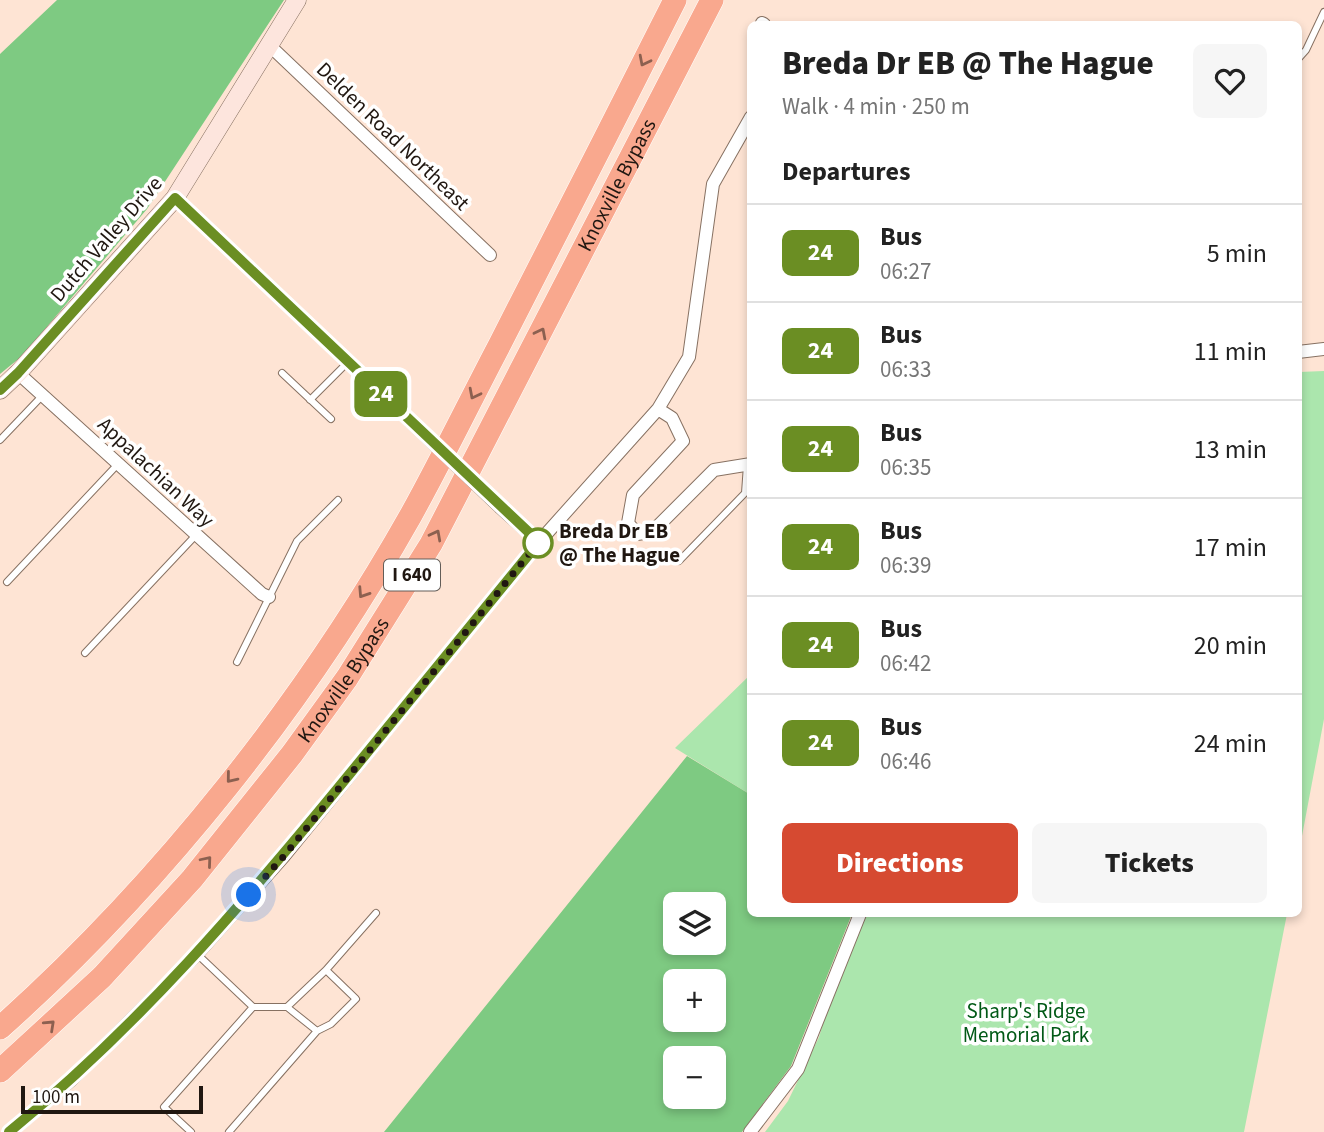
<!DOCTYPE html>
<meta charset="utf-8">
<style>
body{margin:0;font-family:"Source Sans 3",sans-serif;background:#f6f6f6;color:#222;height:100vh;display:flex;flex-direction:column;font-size:26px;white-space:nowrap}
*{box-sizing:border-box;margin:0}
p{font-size:23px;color:#767676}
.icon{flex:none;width:38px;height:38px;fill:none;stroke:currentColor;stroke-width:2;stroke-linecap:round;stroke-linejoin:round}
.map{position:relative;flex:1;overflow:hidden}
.drawer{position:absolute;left:747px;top:21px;width:555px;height:896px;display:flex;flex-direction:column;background:#fff;border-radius:10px;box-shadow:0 4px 10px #0003}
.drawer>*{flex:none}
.badge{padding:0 14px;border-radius:10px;font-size:24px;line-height:46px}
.tools{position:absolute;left:663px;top:892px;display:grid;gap:14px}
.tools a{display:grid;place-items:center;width:63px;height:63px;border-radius:10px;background:#fff;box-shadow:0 4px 10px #0003;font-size:35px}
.scale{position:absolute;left:21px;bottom:18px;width:182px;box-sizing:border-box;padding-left:7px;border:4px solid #201711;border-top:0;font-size:19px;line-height:24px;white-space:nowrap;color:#201711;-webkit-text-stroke:5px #fff;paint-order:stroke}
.you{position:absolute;width:35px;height:35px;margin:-18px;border:5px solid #fff;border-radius:50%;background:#1a73e8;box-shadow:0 0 0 10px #1a73e833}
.map>.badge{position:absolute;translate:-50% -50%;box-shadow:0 0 0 4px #fff}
h2{padding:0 35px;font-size:26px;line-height:63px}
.round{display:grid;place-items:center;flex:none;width:74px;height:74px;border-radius:10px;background:#f6f6f6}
.headline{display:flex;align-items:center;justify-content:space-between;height:119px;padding:0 35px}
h1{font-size:33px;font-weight:800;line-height:52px}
.action{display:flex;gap:14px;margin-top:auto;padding:14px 35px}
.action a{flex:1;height:80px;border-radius:10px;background:#d64a31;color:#fff;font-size:28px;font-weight:800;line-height:80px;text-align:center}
.action a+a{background:#f6f6f6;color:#222}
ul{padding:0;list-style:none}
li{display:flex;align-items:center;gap:21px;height:98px;padding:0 35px;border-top:2px solid #e0e0e0}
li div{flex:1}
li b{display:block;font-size:26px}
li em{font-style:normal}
li .badge{min-width:77px;font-weight:700;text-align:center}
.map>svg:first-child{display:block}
.green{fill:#abe6ad}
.forest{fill:#7eca82;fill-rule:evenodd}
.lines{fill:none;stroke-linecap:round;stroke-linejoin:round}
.lane-casing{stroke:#877162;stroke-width:8}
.street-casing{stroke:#877162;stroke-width:14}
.secondary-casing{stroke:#877162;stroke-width:19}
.highway-casing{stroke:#fff;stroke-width:24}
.lane{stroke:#fff;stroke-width:6}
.street{stroke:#fff;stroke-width:12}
.secondary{stroke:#fde5dd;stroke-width:18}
.highway{stroke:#f9a88e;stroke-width:23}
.street-bridge-casing{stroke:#877162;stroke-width:14;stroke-linecap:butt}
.street-bridge{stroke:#fff;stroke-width:12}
.oneway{stroke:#8c6050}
.line-casing{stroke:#fff;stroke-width:16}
.line{stroke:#6b8e23;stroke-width:10}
.walk{stroke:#201711;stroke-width:7;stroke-dasharray:0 12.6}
.stop-dot{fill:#fff;stroke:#6b8e23;stroke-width:3.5}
.labels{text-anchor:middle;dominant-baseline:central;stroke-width:7;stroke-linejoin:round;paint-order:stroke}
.shield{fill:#fff;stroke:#635d58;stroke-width:2}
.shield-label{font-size:19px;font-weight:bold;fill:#201711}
.street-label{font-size:21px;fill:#201711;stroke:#fff}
.stop-label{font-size:21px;font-weight:bold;fill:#201711;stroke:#fff;text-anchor:start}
.park-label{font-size:21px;fill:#015916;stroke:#fff}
</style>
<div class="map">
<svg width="1324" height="1132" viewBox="0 0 1324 1132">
<rect width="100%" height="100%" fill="#fee4d4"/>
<path class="green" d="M1324,371v348l-25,133v-480z
M751,674v121l-76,-47z
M856,914h431l-43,218h-479l23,-31 31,-64z"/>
<path class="forest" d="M57,0h227l-137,209 -125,147 -22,18v-320z
M687,756l64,39v119h101l-61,152 -49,66h-358zM676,905h38v38h-38zM676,982h38v38h-38zM676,1059h38v38h-38z"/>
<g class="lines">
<g class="lane-casing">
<path id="lane" d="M1298,59l8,-9 18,-38
M282,373l49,46
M310,400l38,-38
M0,440l42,-44
M679,561l66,-68 2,-28
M7,582l111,-118
M85,653l111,-118
M237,662l60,-121 41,-41
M197,954l56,53h34l30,24 -88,101
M287,1007l39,-37 50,-57
M317,1031l14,-7 25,-25 -30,-29
M191,1132l-27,-25 89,-100"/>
</g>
<g class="street-casing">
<path id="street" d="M762,23l2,1
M269,45l221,210
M175,198l235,223
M1298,352l26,-3
M18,373l244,221 7,3
M658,409l14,9 11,23 -50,54 -5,28 9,11 15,-2 62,-62 37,-6
M501,508l38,34
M10,1132l60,-51 127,-127 87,-98 255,-314 119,-133 31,-52 24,-173 38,-67
M750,1132l48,-63 62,-155"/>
</g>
<g class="secondary-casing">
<path id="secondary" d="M0,390l18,-17 157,-175 122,-198"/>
</g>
<g class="highway-casing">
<g id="highway">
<path d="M0,1028c161,-144 305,-325 411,-513 31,-56 59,-114 89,-171 59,-115 117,-229 175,-344"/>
<path id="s1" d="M0,1071l102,-94 90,-98 100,-125 55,-76 84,-134 281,-544"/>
</g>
</g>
<use href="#lane" class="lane"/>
<use href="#street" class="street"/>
<use href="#secondary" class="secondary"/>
<use href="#highway" class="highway"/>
<g class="street-bridge-casing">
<path id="street-bridge" d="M410,421l91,87"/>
</g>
<use href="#street-bridge" class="street-bridge"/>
</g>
<defs><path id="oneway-chevron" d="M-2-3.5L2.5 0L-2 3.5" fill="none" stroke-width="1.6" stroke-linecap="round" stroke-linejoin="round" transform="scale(1.75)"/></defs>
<g class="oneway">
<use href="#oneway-chevron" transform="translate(644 61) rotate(117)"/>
<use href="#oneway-chevron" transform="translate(541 333) rotate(-63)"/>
<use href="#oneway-chevron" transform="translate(474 394) rotate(117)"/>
<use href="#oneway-chevron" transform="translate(436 535) rotate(-62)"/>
<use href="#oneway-chevron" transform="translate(363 593) rotate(123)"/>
<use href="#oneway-chevron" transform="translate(231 778) rotate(129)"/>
<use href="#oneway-chevron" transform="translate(207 861) rotate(-50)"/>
<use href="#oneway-chevron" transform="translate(50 1025) rotate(-43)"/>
</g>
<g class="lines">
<g class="line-casing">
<path id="line" d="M0,390l18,-17 157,-175 364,344c-63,78 -127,156 -191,234 -104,127 -211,252 -339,356"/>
</g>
<use href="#line" class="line"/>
<path class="walk" d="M249,895l35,-39 254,-313"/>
</g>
<circle class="stop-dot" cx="538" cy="543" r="14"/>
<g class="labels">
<rect class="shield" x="384" y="559.5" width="56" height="31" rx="5"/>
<g class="shield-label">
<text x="412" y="575">I 640</text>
</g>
<g class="street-label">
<text transform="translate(393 136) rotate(44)">Delden Road Northeast</text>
<text stroke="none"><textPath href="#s1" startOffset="1088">Knoxville Bypass</textPath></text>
<text transform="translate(106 239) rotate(-49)">Dutch Valley Drive</text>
<text transform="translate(156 472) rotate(43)">Appalachian Way</text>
<text stroke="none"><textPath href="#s1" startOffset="522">Knoxville Bypass</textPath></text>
</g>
<g class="stop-label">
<text x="559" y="531">Breda Dr EB<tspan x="559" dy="24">@ The Hague</tspan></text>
</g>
<g class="park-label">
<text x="1026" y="1011">Sharp's Ridge<tspan x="1026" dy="24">Memorial Park</tspan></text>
</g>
</g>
</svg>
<div class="tools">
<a><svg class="icon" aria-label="layers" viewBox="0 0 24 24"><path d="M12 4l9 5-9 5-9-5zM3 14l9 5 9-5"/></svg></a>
<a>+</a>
<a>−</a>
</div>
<div class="scale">100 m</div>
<div class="you" style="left:249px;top:895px"></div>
<b class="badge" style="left:381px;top:394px;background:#6b8e23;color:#fff">24</b>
<section class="drawer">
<div class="headline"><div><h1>Breda Dr EB @ The Hague</h1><p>Walk · 4 min · 250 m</p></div><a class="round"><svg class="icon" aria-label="heart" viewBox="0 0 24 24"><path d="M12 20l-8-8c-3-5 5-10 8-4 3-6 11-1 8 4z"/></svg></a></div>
<h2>Departures</h2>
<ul>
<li><span class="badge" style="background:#6b8e23;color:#fff">24</span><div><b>Bus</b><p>06:27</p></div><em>5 min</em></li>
<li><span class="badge" style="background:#6b8e23;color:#fff">24</span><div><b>Bus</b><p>06:33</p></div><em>11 min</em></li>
<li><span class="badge" style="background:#6b8e23;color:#fff">24</span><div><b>Bus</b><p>06:35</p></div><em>13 min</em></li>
<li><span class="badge" style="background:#6b8e23;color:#fff">24</span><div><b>Bus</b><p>06:39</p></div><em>17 min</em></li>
<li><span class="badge" style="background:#6b8e23;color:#fff">24</span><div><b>Bus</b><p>06:42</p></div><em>20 min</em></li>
<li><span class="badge" style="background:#6b8e23;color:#fff">24</span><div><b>Bus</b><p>06:46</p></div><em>24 min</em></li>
</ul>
<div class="action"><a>Directions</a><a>Tickets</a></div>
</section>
</div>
